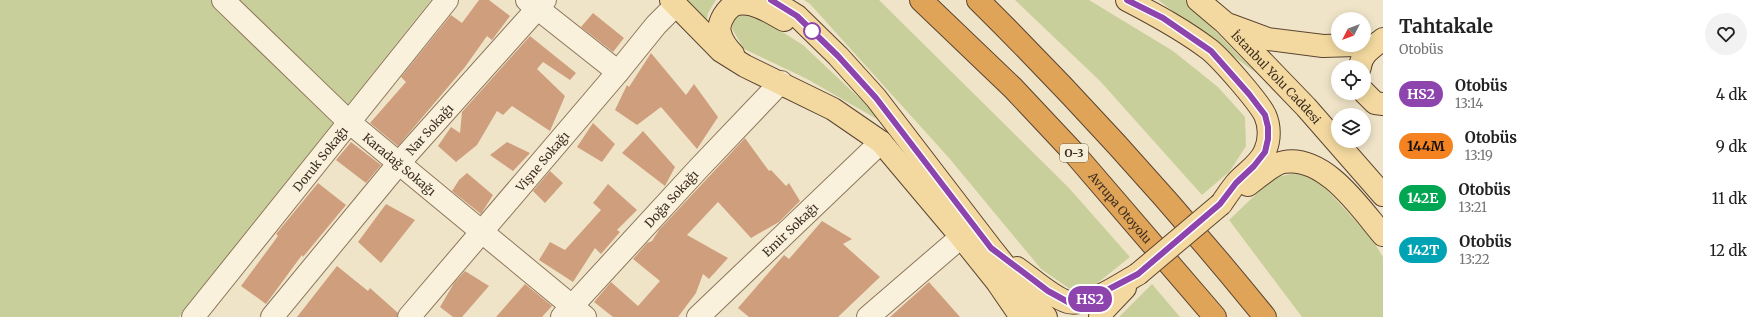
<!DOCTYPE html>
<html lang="tr">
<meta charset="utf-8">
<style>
body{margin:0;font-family:Merriweather,serif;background:#f2f2f2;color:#222;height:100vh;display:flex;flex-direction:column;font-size:15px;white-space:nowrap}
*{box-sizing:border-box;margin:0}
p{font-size:13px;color:#767676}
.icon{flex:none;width:22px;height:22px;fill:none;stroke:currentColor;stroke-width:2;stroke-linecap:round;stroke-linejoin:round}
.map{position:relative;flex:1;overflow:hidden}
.drawer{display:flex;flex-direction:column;background:#fff;width:380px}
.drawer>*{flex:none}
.badge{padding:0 8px;border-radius:13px;font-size:14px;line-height:26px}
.needle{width:26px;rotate:228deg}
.buttons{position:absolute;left:1331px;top:12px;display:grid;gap:8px}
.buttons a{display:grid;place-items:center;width:40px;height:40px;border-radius:50%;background:#fff;box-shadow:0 2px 10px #0003;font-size:20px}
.map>.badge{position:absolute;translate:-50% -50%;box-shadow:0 0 0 2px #fff}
.round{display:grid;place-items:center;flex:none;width:42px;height:42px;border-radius:21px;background:#f2f2f2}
.overview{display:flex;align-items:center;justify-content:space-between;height:68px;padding:0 16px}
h1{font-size:19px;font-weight:700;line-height:30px}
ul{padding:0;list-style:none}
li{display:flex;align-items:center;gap:12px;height:52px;padding:0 16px}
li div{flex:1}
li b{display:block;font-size:15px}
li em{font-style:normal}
li .badge{min-width:44px;font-weight:700;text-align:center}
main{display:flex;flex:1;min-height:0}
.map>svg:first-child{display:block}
.green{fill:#c9cf9b}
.building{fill:#cf9f7d}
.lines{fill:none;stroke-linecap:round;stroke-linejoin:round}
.minor-casing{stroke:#8d765c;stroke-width:24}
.major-casing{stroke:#5b4430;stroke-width:24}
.highway-casing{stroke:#5b4430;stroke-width:24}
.minor{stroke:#faf1dc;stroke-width:22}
.major{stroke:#f3d9a0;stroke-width:22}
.highway{stroke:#e0a458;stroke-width:22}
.major-bridge-casing{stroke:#5b4430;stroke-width:24;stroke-linecap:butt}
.major-bridge{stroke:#f3d9a0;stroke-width:22}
.line-casing{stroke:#fff;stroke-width:9}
.line{stroke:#8e44ad;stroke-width:6}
.stop-dot{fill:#fff;stroke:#8e44ad;stroke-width:2}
.labels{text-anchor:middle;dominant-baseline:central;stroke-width:3.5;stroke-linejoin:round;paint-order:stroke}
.shield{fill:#f7eed8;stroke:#756857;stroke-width:1}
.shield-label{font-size:11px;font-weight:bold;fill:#3d2e20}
.street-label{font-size:12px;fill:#3d2e20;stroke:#f7eed8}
</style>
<main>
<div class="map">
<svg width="1383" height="317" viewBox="0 0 1383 317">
<rect width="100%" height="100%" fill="#f0e4c8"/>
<path class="green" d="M0,0h431l-252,317h-179z
M685,0h31l-8,13 -2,13z
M804,0h75l190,188 61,69 -40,32h-20l-29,-20 -92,-111 -139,-154z
M1015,0h74l84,51 45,36 27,30 1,29 -16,25 -28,24 -102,-114z
M1158,0h27l71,73z
M754,14l49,31 86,81 -82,-47 -63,-30 -13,-22 5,-11z
M1295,173l23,7 54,59 11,18v60h-81l-73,-97 44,-42z
M1152,284l28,33h-61z"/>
<path class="building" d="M479,0h10l21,16 -18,24 -5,-4 -22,31 -67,79 -28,-23 36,-41 -5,-5 50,-62 11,8z
M593,13l31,25 -11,14 -32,-25z
M530,36l46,37 -6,7 -27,-18 -6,7 28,27 -15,35 -38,-25 -9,9 -6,-4 -20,34 -21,17 -18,-16 13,-19 9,6 2,-21z
M651,53l35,42 8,-11 24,33 -21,32 -36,-42 -24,18 -22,-15 12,-25 2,2z
M593,123l22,21 -13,18 -25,-15z
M643,131l32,36 -10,19 -43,-33z
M745,138l24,33 2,-1 15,16 3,-3 11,18 -21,21 -28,16 -33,-36 -31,33 41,23 -19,21 -6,-5 -7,19 -18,24h-65l-19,-15 17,-20 27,24 22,-25 -27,-22 14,-16 5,-2 7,-11z
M351,142l30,23 -15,18 -30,-23z
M507,142l23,11 -17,18 -23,-16z
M550,171l13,12 -18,20 -12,-12z
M467,173l26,22 -12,19 -29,-23 7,-11z
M318,183l28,22 -43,52 -1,-2 -36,49 -25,-18 37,-50 -2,-2z
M608,184l29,26 -20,20 3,2 -19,22 -6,-6 -22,34 -34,-22 11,-18 15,8 36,-40 -8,-7z
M386,204l29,16 -34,43 -23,-21z
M822,221l30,18 -9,5 37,33 -42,40h-89l-11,-9 46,-53 5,4z
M337,266l31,25 2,-3 28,25 -1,4h-100z
M465,271l24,15 -27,31h-9l-13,-10 14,-24z
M929,282l31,35h-70z
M525,284l27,22 -10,11h-46z"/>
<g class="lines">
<g class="minor-casing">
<g id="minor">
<path id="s1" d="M223,0l126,122 236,195"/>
<path d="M527,0l91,72"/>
<path id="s2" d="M193,317l254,-317"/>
<path id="s3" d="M272,317l127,-154 146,-163"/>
<path id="s4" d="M409,317l209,-245 38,-47 19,-19"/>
<path id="s5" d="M562,317l137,-149 82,-86"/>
<path id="s6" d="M698,317l183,-175"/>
<path d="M868,317l93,-80"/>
</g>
</g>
<g class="major-casing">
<g id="major">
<path d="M671,0l50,51 24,15 88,43 48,33 80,95 36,45 24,35"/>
<path d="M771,0l26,16 41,40 38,42 115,150 55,69"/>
<path d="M1127,0c29,15 57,30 83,50 12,10 48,51 55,65 5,11 5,25 0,36 -5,13 -19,21 -28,31 -6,7 -11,15 -16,22"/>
<path id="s7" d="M1198,0l26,22 82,85 77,88"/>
<path d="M1230,25l38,14 55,7 33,-1"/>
<path d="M733,54c-6,-6 -11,-13 -13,-21 -3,-10 7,-27 18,-29 16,-3 33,9 46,16"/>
<path d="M1360,67c1,-13 13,-20 23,-28"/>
<path d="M1364,92l11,11 8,1"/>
<path d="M1248,185c10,-7 24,-21 36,-23 41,-7 76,46 99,73"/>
<path d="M1017,268c13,9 36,30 51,34 20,5 53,-18 70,-28"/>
<path d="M1100,317l4,-7 21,-22"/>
</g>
</g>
<g class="highway-casing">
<g id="highway">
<path id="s8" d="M921,0l92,88 61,65 141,164"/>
<path d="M978,0c101,100 197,206 287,317"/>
</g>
</g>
<use href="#minor" class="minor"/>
<use href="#major" class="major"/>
<use href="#highway" class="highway"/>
<g class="major-bridge-casing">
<path id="major-bridge" d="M1138,274l83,-70"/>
</g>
<use href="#major-bridge" class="major-bridge"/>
</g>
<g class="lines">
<g class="line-casing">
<path id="line" d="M771,0l26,16 41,40 38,42 115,150 57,43 20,11h16l54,-28 82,-70 16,-21 18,-17 11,-14 3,-13v-12l-3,-12 -16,-21 -38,-43 -48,-33 -36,-18"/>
</g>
<use href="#line" class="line"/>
</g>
<circle class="stop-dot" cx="812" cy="31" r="8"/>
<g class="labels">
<rect class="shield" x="1060" y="144" width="28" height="18" rx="3"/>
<g class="shield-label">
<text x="1074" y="153">O-3</text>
</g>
<g class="street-label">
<text stroke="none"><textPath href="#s7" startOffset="110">İstanbul Yolu Caddesi</textPath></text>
<text stroke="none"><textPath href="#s3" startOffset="245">Nar Sokağı</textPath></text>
<text stroke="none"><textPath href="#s2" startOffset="203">Doruk Sokağı</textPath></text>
<text stroke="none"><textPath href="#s4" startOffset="205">Vişne Sokağı</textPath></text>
<text stroke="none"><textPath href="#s1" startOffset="241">Karadağ Sokağı</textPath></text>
<text stroke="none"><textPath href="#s5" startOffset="161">Doğa Sokağı</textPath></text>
<text stroke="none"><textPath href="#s8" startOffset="288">Avrupa Otoyolu</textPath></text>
<text stroke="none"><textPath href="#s6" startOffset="127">Emir Sokağı</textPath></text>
</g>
</g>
</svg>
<div class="buttons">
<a><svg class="needle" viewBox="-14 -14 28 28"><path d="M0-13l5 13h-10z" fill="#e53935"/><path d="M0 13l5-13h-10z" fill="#767676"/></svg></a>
<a><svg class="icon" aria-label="locate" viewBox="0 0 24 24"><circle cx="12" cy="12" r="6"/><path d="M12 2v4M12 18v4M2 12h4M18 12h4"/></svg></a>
<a><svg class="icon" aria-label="layers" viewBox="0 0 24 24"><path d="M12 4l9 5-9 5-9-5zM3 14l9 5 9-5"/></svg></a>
</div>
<b class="badge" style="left:1090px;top:299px;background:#8e44ad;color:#fff">HS2</b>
</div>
<section class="drawer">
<div class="overview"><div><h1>Tahtakale</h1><p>Otobüs</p></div><a class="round"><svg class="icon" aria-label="heart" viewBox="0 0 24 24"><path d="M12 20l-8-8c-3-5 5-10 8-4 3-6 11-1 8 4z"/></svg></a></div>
<ul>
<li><span class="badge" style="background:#8e44ad;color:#fff">HS2</span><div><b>Otobüs</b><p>13:14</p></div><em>4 dk</em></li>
<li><span class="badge" style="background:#f58220;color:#111">144M</span><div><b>Otobüs</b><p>13:19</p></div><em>9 dk</em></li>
<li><span class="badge" style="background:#00a651;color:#fff">142E</span><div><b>Otobüs</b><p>13:21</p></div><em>11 dk</em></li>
<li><span class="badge" style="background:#00a3b4;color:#fff">142T</span><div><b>Otobüs</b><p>13:22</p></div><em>12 dk</em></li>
</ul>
</section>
</main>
